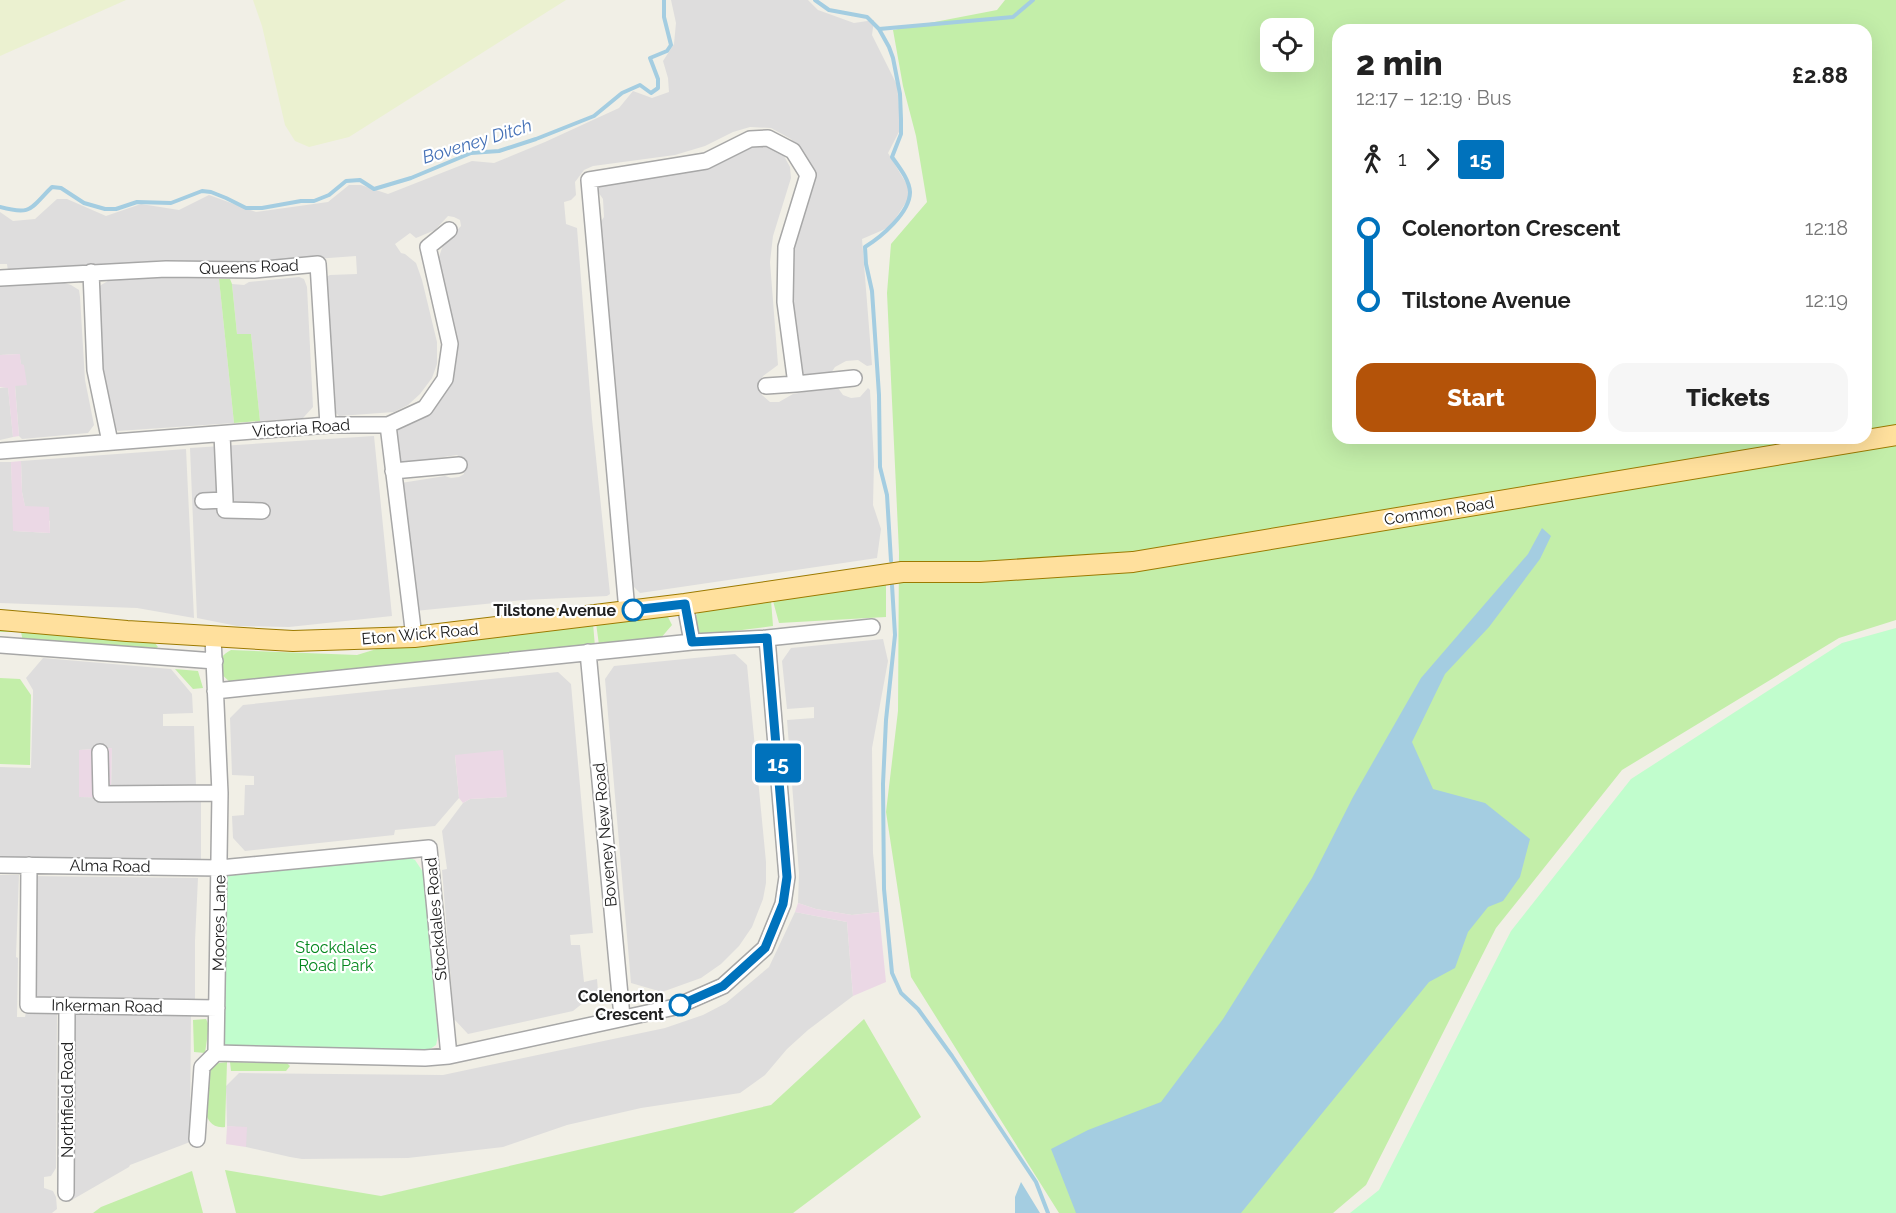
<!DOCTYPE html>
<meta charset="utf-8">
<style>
body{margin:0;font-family:Raleway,sans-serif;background:#f6f6f6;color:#222;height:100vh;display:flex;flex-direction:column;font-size:22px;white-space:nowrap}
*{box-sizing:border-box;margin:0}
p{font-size:20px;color:#767676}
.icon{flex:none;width:33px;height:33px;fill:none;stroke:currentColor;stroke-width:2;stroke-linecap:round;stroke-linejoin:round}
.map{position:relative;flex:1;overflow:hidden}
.drawer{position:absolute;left:1332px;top:24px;width:540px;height:420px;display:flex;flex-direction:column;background:#fff;border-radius:18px;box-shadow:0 6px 24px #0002}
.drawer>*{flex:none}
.badge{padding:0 12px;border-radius:4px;font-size:21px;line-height:39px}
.tools{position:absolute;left:1260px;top:18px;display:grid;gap:12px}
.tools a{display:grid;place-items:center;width:54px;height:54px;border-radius:12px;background:#fff;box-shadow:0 6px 24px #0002;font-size:30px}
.map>.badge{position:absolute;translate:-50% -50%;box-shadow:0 0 0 3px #fff}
.legs{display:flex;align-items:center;gap:9px;height:66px;padding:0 24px;font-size:20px}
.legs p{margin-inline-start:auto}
.overview{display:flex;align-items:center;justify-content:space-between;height:102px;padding:0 24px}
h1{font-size:33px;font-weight:800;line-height:45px}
.primary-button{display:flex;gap:12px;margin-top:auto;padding:12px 24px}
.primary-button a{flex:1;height:69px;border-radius:18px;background:#b45309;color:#fff;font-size:24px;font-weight:800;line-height:69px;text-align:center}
.primary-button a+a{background:#f6f6f6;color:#222}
ul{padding:0 24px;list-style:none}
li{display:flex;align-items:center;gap:21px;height:72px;font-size:22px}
li i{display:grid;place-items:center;width:9px;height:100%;margin:0 8px;background:currentColor}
li i::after{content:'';width:15px;height:15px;margin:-8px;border:4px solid;border-radius:50%;background:#fff}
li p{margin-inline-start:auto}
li:first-child i{background:linear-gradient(#0000 50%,currentColor 0)}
li:last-child i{background:linear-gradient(currentColor 50%,#0000 0)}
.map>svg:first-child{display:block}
.residential{fill:#dedddd}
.industrial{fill:#ebd8e5}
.farmland{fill:#ebf1d0}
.grass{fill:#c3eea9;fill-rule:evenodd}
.park{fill:#c1fdcd}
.water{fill:#a4cde1}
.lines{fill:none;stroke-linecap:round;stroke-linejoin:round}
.stream{stroke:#a4cde1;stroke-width:4}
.minor-casing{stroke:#a7a7a7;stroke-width:18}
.major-casing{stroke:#9c7a00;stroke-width:22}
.minor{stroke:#fff;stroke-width:15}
.major{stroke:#ffe09d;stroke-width:20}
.line-1-casing{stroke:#fff;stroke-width:14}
.line-1{stroke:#0072bc;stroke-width:9}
.stop-1-dot{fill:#fff;stroke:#0072bc;stroke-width:3}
.labels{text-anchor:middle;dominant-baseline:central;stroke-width:4.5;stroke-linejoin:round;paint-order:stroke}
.street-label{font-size:16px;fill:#202020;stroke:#fff}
.stop-label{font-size:16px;font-weight:bold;fill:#202020;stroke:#fff;text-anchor:end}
.park-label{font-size:16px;fill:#05881e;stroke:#fff}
.water-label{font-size:18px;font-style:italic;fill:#4571b7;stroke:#fff}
</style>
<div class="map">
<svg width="1896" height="1213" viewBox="0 0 1896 1213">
<rect width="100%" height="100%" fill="#f1efe6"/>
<path class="residential" d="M671,0h137l10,10 36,13 20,-3 -2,15 25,50 4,43 -13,25 24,40 -22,34 -28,12 10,126 -5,1 -9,-6 -12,1 -11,6 -4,6 -32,4 -11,-110 19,-82 -5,-33 -11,-13 -20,-11 -21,-1 -17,5 -28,14 -30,9 -82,11 -9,4 -9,12 1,13 -5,5 -7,2 2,22 11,4 15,191 18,175 -3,2 -83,4 -109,11 -14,-128 44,-7 6,2 8,-1 5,-3v-8l-3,-8 -4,-3 -53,8 -5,-2 -3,-31 37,-22 15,-23 7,-18 -1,-24 -18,-77 7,-21 18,-19 -1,-6 -6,-3 -6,-1 -13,14 -19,8 -6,-5 -15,11 6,9 4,1 11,9 6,17 15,62v22l-5,14 -12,16 -12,11 -14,7 -55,4 -8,-8 -8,-123 3,-8 4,-2 27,-1 -1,-18 -109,8 -81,-4 -158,11 -1,-7h-7v-52l13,9 22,-2 22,-20h10l39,17 35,-12 38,6 30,-15 47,17 72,-10 21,-17h12l27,9 84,-33 22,2 51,-21 74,-34 14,-17 19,7 17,-6 -1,-14 -5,-17 11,-17 2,-21z
M752,143l22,3 10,10 6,11 1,11 -18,58 -3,26 8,103 -15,11 -4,12 3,7 8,7h9l14,-8 11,-2 34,-4 5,7 8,3 9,-1 8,-9 2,2 4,72 -1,43 8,24 -4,29 -237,35 -13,-13 -31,-351 8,-12 -1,-18 -7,-10 -1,-7 77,-8 31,-8z
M163,276l56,3 15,144 -116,8 -6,-6 -10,-45 -6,-88 5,-7 7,-4z
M299,277l5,2 3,8 6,120 -10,11 -43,3 -9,-87h-14l-5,-50 12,1 5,-3z
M62,282l9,3 8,5 1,7 5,83 9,45 -6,8 -66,6 -3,-3 -4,-51 6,-21 -2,-10 -19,1v-69z
M8,387l5,50 -13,3v-52z
M374,436l18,180 -103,11 -52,-1 -40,-8 -7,-170z
M186,449l8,169 -57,-10 -137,-5v-141h11l3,69 36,2v-12l-25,-14 -3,-15 -1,-31z
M883,639l5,22 -16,87 1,105 6,59 -27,3 -36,-6 -18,-6 1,-30 -12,-153 27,-2v-11l-27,2 -5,-48 9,-13z
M735,654l12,11 19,197v21l-3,16 -11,28 -13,19 -18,18 -20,14 -39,14 -31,-9 -26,-304 9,-13z
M43,658l128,11 21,25 1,19 -30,1v12h31l2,60 -85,5 1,-43 -33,2v47l122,2v61l-201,-2v-91l31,1 2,-72v-6l-7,-12z
M558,672l13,12 22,249 -23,2 1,10h9l4,37 13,-3 1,12 -25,20 -105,23 -14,-15 -12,-149 5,-1 -5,-38 21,-28 7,-4 37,-2 -52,-41 4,42 -24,28 -40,4 -1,5 -149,16 -12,-13 -1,-22 12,-1 1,-30h9v-9l-22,-1 -2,-57 13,-13z
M0,875h19l-3,82 2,1 -1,59h8l1,-5 31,1 -1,155 -5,8 -7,1v11l9,3 3,6 1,12 -5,4h-52z
M31,876l167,2 -3,63v61l-166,-4z
M795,912l52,10 6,74 -45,34 -21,19 -22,26 -25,18 -99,15 -74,17 -64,22 -95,11 -106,1 -12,-2 -44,-10v-19l-19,-2 -1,-40 13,-13 204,2 222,-47 38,-13 23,-12 43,-36z
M69,1013h122l-1,129 -60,23 -1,2 -59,34z"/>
<path class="industrial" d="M20,354l1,10 3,1 3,20 -12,1 4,50 -6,1 -5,-49 -8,-1v-32z
M21,461l1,31 3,14 24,1 1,26 -37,-2 -2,-69z
M112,748l-1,42 84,9 -116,-2v-47z
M503,750l4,47 -37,2 -7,4 -4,-5 -4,-43z
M798,903l18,6 36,6 27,-3 7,70 -33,14 -6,-74 -52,-10z
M227,1126l20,1 -1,20 -20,-3z"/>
<path class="farmland" d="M0,0h126l-126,56z
M253,0h313l-217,137 -40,10 -14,-6 -10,-16 -23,-99z"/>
<path class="grass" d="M1005,0h891v620l-57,18 -217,132 -126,158 -130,257 -33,28h-274l-148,-236 -25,-165 12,-101 1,-159 -12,-259 4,-49 36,-42 -11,-66 -13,-50 -10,-56 104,-20zM1270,28h34v34h-34zM1338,30h528v408h-528z
M219,279h11l2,5 5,50h14l9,87 -26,2z
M886,580v37l-107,6 -6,-22z
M771,600l2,26 -79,10 -3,-16 11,-11z
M660,614l8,3 4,8 -12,14 -61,6 -3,-22z
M593,623l2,24 -360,38c-17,-10 -24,-24 -4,-35l126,5 26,-8z
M0,629l155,14 3,4 -7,4 -128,-10 -2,-9h-21z
M175,669l23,2 5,17 -10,1z
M0,678l20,1 11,16 -1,70 -30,-1z
M206,1019l3,6 -4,28 -11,-1 -1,-32z
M864,1019l57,98 -128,96h-557l-11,-43 156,26 390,-91z
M227,1062l-2,65c-25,3 -21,-32 -23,-50l10,-13z
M230,1062l57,1 3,3 -4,5h-55z
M192,1171l11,42h-110l8,-6z"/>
<path class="park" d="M1896,628v585h-546l29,-23 132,-259 120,-152 211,-136z
M403,855l12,5 8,12 15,164 -2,9 -12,8 -201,-7 2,-170 6,-4z"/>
<path class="water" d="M1542,528l9,8 -11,23 -51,68 -44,47 -33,68 21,47 52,14 45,36 -10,38 -17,24 -15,6 -20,25 -13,36 -26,14 -188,231h-165l-25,-64 37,-19 73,-28 62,-83 89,-141 41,-81 68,-119 107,-124z
M1021,1182l19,31h-25v-16z"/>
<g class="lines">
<path class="stream" d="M815,0l14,10 38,7 12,12 10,18 4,11 7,36 1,25v15l-9,23c7,10 17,22 18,35 0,21 -29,45 -45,55l1,17 6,27 7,104 1,72 7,28 4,66
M879,29l134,-12 20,-17
M0,207c33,9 30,1 52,-20l9,1 23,15 21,6h11l21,-7 34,1 31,-12 9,1 15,6 20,10h16l39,-7h13l15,-6 17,-14 14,-1 14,9 37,-11 60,-25 28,-2 37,-12 58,-23 28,-23 18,-8 11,8 7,-5v-9l-8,-21 17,-7 4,-6 -7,-28v-17
M892,585l3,50 -9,85 -3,64 1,105 8,84 9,20 17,16 34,47 84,126 12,31"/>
<g class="minor-casing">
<path id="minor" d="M91,272l4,98 15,72
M0,278l166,-9 88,1 64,-6 10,161
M766,386l30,-2
M388,425l37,-17 20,-29 5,-35 -22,-97 21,-17
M0,451l328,-26h60l26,212
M393,471l66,-6
M225,500v10l37,1
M203,501l22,-1 -3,-66
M685,604l7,38
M627,611l-38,-431 117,-19 44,-22 18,-1 25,13 15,24 -22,72 -1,55 11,82 58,-6
M213,637l7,156 -4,260
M767,638l105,-11
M0,645l215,16
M588,652l34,365
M215,691l477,-49 75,-4 20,239 -4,27 -18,44 -42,38 -48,21 -226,49 -24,2 -209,-5
M100,752l1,42 119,-1
M0,865l220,3 209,-20 20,208
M29,865l-1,140 189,3
M197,1139l5,-72 14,-14
M66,1193l1,-187"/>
</g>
<g class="major-casing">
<path id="major" d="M0,620l127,11 166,10 121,-4 271,-33 217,-32h78l153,-10 763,-127"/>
</g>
<use href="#minor" class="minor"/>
<use href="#major" class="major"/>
</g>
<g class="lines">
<g class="line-1-casing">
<path id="line-1" d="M633,610l52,-6 7,38 75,-4 20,239 -4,27 -18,44 -42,38 -43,19"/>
</g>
<use href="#line-1" class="line-1"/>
</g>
<g class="stop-1-dot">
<circle cx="633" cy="610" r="10"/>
<circle cx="680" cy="1005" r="10"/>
</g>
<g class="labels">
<g class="street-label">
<text transform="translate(249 267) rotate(-2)">Queens Road</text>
<text transform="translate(301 428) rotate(-4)">Victoria Road</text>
<text transform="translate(1439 511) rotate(-9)">Common Road</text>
<text transform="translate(420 634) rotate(-5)">Eton Wick Road</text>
<text transform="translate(605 835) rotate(-95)">Boveney New Road</text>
<text transform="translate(110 866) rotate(1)">Alma Road</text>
<text transform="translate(436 919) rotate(-95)">Stockdales Road</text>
<text transform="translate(219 923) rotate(-89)">Moores Lane</text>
<text transform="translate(107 1006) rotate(1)">Inkerman Road</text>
<text transform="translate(67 1100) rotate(-90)">Northfield Road</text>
</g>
<g class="stop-label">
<text x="616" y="610">Tilstone Avenue</text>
<text x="664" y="996">Colenorton<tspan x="664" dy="18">Crescent</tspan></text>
</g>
<g class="park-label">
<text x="336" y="947">Stockdales<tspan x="336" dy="18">Road Park</tspan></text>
</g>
<g class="water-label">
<text transform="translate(477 141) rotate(-17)">Boveney Ditch</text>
</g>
</g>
</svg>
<div class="tools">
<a><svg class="icon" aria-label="locate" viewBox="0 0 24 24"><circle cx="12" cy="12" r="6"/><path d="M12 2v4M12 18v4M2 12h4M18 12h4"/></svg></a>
</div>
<b class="badge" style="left:778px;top:763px;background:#0072bc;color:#fff">15</b>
<section class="drawer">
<div class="overview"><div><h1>2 min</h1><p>12:17 – 12:19 · Bus</p></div><b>£2.88</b></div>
<div class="legs"><svg class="icon" aria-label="walk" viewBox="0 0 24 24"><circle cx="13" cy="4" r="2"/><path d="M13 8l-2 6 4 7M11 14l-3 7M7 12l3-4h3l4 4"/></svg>1<svg class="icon" aria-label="forward" viewBox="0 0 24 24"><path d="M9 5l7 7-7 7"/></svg><b class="badge" style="background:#0072bc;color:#fff">15</b></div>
<ul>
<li><i style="color:#0072bc"></i><b>Colenorton Crescent</b><p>12:18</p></li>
<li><i style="color:#0072bc"></i><b>Tilstone Avenue</b><p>12:19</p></li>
</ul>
<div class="primary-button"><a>Start</a><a>Tickets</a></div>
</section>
</div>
